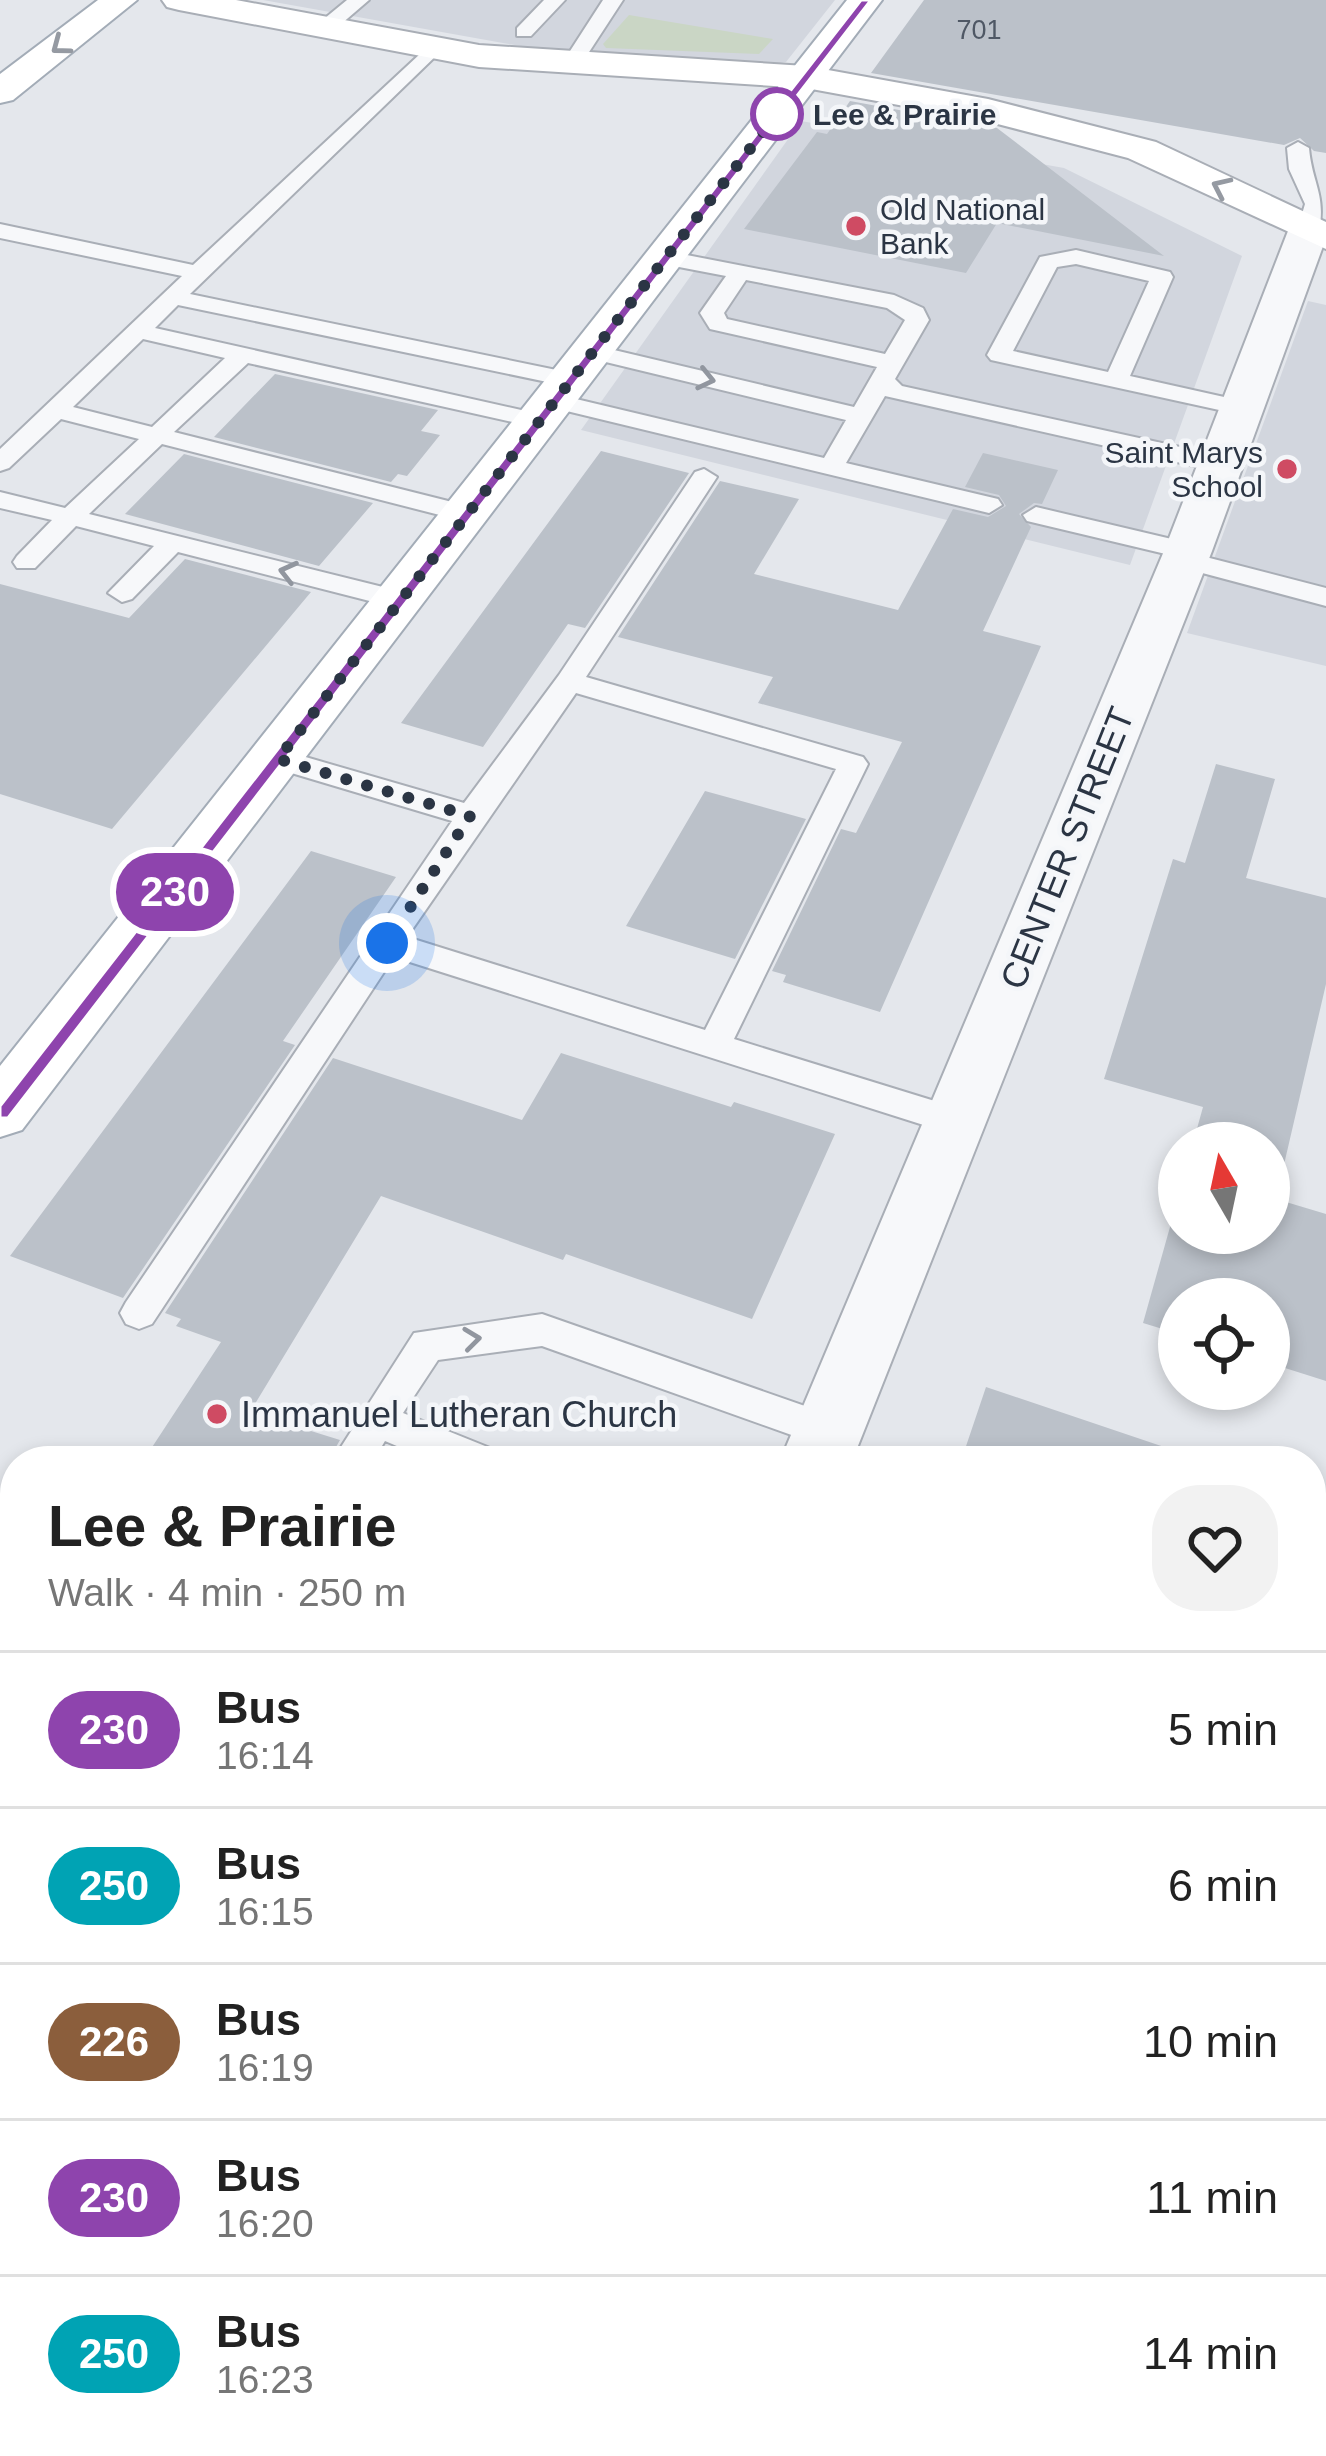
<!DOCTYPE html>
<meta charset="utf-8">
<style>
body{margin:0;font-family:Arial,sans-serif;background:#f2f2f2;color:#222;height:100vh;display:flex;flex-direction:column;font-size:45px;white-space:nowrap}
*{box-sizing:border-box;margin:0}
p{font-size:39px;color:#767676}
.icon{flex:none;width:66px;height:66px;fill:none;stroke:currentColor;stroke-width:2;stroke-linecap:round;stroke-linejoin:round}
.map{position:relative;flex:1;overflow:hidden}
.details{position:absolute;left:0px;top:1446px;width:1326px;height:1011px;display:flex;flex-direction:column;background:#fff;border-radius:48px 48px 0 0;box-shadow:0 6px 18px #0003}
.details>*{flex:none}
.badge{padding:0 24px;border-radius:39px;font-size:42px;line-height:78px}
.needle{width:78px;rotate:351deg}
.tools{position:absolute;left:1158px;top:1122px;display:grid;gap:24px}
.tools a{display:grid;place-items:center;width:132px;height:132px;border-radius:50%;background:#fff;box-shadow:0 6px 18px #0003;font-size:60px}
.you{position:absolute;width:60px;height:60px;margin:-30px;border:9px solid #fff;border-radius:50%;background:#1a73e8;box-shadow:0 0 0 18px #1a73e833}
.map>.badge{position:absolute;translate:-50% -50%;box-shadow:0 0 0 6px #fff}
.round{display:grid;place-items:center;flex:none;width:126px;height:126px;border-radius:48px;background:#f2f2f2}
.overview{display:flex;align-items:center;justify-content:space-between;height:204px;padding:0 48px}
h1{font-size:57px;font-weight:800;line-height:90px}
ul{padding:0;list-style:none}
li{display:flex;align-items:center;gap:36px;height:156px;padding:0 48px;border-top:3px solid #e0e0e0}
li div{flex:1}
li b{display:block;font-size:45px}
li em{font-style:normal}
li .badge{min-width:132px;font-weight:700;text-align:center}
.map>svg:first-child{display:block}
.built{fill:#d2d6de}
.green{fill:#cad6c5}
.building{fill:#bbc1c9}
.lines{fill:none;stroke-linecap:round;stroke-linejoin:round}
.lane-casing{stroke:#a9aeb6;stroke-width:4}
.street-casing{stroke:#a9aeb6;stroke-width:4}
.secondary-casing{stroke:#a9aeb6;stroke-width:4}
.primary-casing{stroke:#a3acb7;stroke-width:4}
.lane{fill:#f7f8fa;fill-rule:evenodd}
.street{fill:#f7f8fa;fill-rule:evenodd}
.secondary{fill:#fff;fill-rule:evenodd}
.primary{fill:#fff;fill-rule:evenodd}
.oneway{stroke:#959aa2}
.oneway2{stroke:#91969f}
.line{fill:#8e44ad;stroke:#fff;stroke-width:3}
.walk{stroke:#2b3544;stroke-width:12;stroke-dasharray:0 21.6}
.stop-dot{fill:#fff;stroke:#8e44ad;stroke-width:6}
.poi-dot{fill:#cf4b63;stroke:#f4f6f9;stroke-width:4.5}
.labels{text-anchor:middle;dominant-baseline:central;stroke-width:9;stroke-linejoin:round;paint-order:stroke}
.far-number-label{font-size:27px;fill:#4f5865}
.far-stop-label{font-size:30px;font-weight:bold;fill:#2b3544;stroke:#f4f6f9;text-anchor:start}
.far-poi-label{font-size:30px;fill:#2b3544;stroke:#f4f6f9;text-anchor:start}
.street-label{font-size:36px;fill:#2b3544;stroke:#f4f6f9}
.poi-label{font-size:36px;fill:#2b3544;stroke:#f4f6f9;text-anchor:start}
</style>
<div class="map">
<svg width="1326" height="2456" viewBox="0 0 1326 2456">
<rect width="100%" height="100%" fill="#e4e7ec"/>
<path class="built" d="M263,0h572l-49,62 -11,2 -153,-5 -74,-8z
M801,121l263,47 178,88 -112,309 -549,-135z
M1308,301l18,4v361l-139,-33z"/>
<path class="green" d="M629,15l144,24 -14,15 -153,-6 -3,-4z"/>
<path class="building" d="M924,0h402v153l-12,-2 -14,-13 -16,7 -413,-72z
M850,101l147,27 167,128 -167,-33 -31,50 -222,-44 73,-97 10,2z
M275,374l163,36 -17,21 19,4 -33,41 -9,-2 -7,8 -177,-45z
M601,451l88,22 -104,155 -17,-4 -85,123 -82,-24z
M983,453l75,17 -16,34 -8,-1 -15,11 12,13 -48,104 58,15 -161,366 -97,-30 3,-7 -14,-4 69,-142 15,4 46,-91 -144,-39 15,-26 -155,-40 102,-156 79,18 -45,75 144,36 55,-101 35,8 18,-11 -7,-11 -34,-8z
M184,454l189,49 -54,63 -194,-52z
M185,559l126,33 -199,237 -112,-35v-210l129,34z
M1216,764l59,15 -29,99 80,20v86l-50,215 50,15v167l-57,-18v-64h-90v35l-36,-11 36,-128v38h90v-90h-76l10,-36 -99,-28 69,-220 12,4z
M705,791l101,28 -71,140 -109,-33z
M311,851l85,26 -113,164 12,4 -172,253 -113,-42z
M561,1053l170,54 3,-5 101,32 -83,185 -186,-65 -3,6 -182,-64 -131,216 90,28 -12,21h-185l78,-119 -45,-16 5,-7 -16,-6 168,-255 189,62z
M986,1387l193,65 -1,9h-217z"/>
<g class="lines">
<g class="lane-casing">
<path id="lane" d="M347,0h22l-36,31h-14v-8z
M544,0h21l-34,36h-14v-8z
M603,0h20l-45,69h-14l-3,-4z
M434,41l10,6 -3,4 -251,243 381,79 9,2v10l-9,2 -393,-82 -23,23 384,86 12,7 -12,7 -291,-65 -74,69 302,76 4,6 -13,8 -305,-78 -73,70 322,80 4,6 -4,6 -10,3 -223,-57 -46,47 -10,3 -14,-9 46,-47 -78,-20 -41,42h-18l-4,-6 4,-6 35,-36 -52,-12v-16l65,16 74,-69 -78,-20 -52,49 -9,3v-22l182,-173 -182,-38v-14l193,41zM143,339l82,19 -73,69 -79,-20z
M1298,142l11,6c3,35 17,46 10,83l-11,7 -11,-7 8,-27 -16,-35 -2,-21z
M1076,250l94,22 3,5 -43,99 121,27 3,5 -3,5 -9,2 -251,-55 -4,-5 53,-98zM1076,264l73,17 -41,91 -95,-21 44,-84z
M666,251l228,44 29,13 6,12 -34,59 7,7 319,70 13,8 -13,8 -336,-76 -39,67 152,36 4,6 -13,8 -443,-107 -3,-5 3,-5 9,-2 269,64 22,-38 -261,-63v-10l8,-2 261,62 23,-40 -167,-38 -10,-16 26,-37 -68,-13v-10zM746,280l141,28 18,12 -20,34 -158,-35 -3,-6z
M704,469l13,8 -131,200 277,80 5,7 -134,275 233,72 5,10 -5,10 -12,4 -561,-178 -242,367 -13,5 -13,-5 -6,-11 6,-11 326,-481 -184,-55 -5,-7 5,-7 10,-3 186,54 95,-128 136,-203zM576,693l260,76 -131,261 -298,-93z
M1036,507l161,38 1,10 128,33v18l-150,-40 -2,-10 -147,-35 -4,-6z
M542,1314l300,105 5,12 -5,12 -14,5 -286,-102 -104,14 -35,53 87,35 6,13h-64l-47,-20 -12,20h-41l82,-128z
M0,2163l15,7v272h13v14h-28z
M1326,2395v52l-15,4 -19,-7 19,-2v-43z
M1173,2442h99l-5,14h-99z"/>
</g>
<g class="street-casing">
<path id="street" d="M1308,219l14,3 4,16 -114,313 -360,910h-72l384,-910 124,-320 6,-9z
M631,2442h96l3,14h-98z"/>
</g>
<g class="secondary-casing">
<path id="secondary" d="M162,0h74l243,45 327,21 182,33 168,43 170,80v27l-198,-91 -142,-37 -180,-33 -327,-21 -300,-57 -12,-3z
M1326,1695v78l-15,4v-78z
M15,1991v86l-15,3v-86z"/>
</g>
<g class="primary-casing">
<path id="primary" d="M98,0h39l-124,100 -13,3v-29z
M847,0h35l-860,1130 -22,7v-71z"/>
</g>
<use href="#lane" class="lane"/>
<use href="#street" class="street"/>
<use href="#secondary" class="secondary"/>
<use href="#primary" class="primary"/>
</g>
<defs><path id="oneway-chevron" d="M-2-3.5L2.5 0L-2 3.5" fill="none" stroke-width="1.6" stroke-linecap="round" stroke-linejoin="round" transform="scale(3)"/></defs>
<g class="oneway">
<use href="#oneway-chevron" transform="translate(60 46) rotate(143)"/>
<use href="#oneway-chevron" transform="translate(1221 187) rotate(-155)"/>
</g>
<g class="oneway2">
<use href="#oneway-chevron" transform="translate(706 379) rotate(13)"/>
<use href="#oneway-chevron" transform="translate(288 572) rotate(-166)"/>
<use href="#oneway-chevron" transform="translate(472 1339) rotate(-7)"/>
</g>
<path class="line" d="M861,0h10l-863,1118h-8v-12z"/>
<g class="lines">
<path class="walk" d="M387,943l83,-127 -192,-57 499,-645"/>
</g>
<circle class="stop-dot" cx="777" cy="114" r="24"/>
<g class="poi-dot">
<circle cx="856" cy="226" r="12"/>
<circle cx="1287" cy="469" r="12"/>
<circle cx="217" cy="1414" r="12"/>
</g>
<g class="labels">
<g class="far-number-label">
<text x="979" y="30">701</text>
</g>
<g class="far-stop-label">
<text x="813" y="114">Lee &amp; Prairie</text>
</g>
<g class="far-poi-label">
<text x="880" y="209">Old National<tspan x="880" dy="34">Bank</tspan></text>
<text x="1263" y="452" text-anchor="end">Saint Marys<tspan x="1263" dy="34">School</tspan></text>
</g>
<g class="street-label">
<text transform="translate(1067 848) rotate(-68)">CENTER STREET</text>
</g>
<g class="poi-label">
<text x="241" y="1414">Immanuel Lutheran Church</text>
</g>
</g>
</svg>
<div class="tools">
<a><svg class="needle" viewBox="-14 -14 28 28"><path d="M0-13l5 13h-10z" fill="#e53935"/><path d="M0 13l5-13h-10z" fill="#767676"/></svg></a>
<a><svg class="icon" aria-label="locate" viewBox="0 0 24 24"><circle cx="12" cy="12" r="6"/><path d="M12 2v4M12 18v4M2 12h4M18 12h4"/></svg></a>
</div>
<div class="you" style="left:387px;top:943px"></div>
<b class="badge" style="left:175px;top:892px;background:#8e44ad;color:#fff">230</b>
<section class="details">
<div class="overview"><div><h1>Lee &amp; Prairie</h1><p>Walk · 4 min · 250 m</p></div><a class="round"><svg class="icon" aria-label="heart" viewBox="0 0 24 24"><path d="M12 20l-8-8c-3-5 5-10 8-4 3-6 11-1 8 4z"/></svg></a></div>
<ul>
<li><span class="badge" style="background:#8e44ad;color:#fff">230</span><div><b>Bus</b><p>16:14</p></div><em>5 min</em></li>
<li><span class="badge" style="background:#00a3b4;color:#fff">250</span><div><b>Bus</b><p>16:15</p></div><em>6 min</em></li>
<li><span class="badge" style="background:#8b5e3c;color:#fff">226</span><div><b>Bus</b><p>16:19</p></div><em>10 min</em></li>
<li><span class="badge" style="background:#8e44ad;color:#fff">230</span><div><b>Bus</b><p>16:20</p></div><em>11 min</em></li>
<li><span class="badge" style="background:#00a3b4;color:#fff">250</span><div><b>Bus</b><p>16:23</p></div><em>14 min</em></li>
</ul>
</section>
</div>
